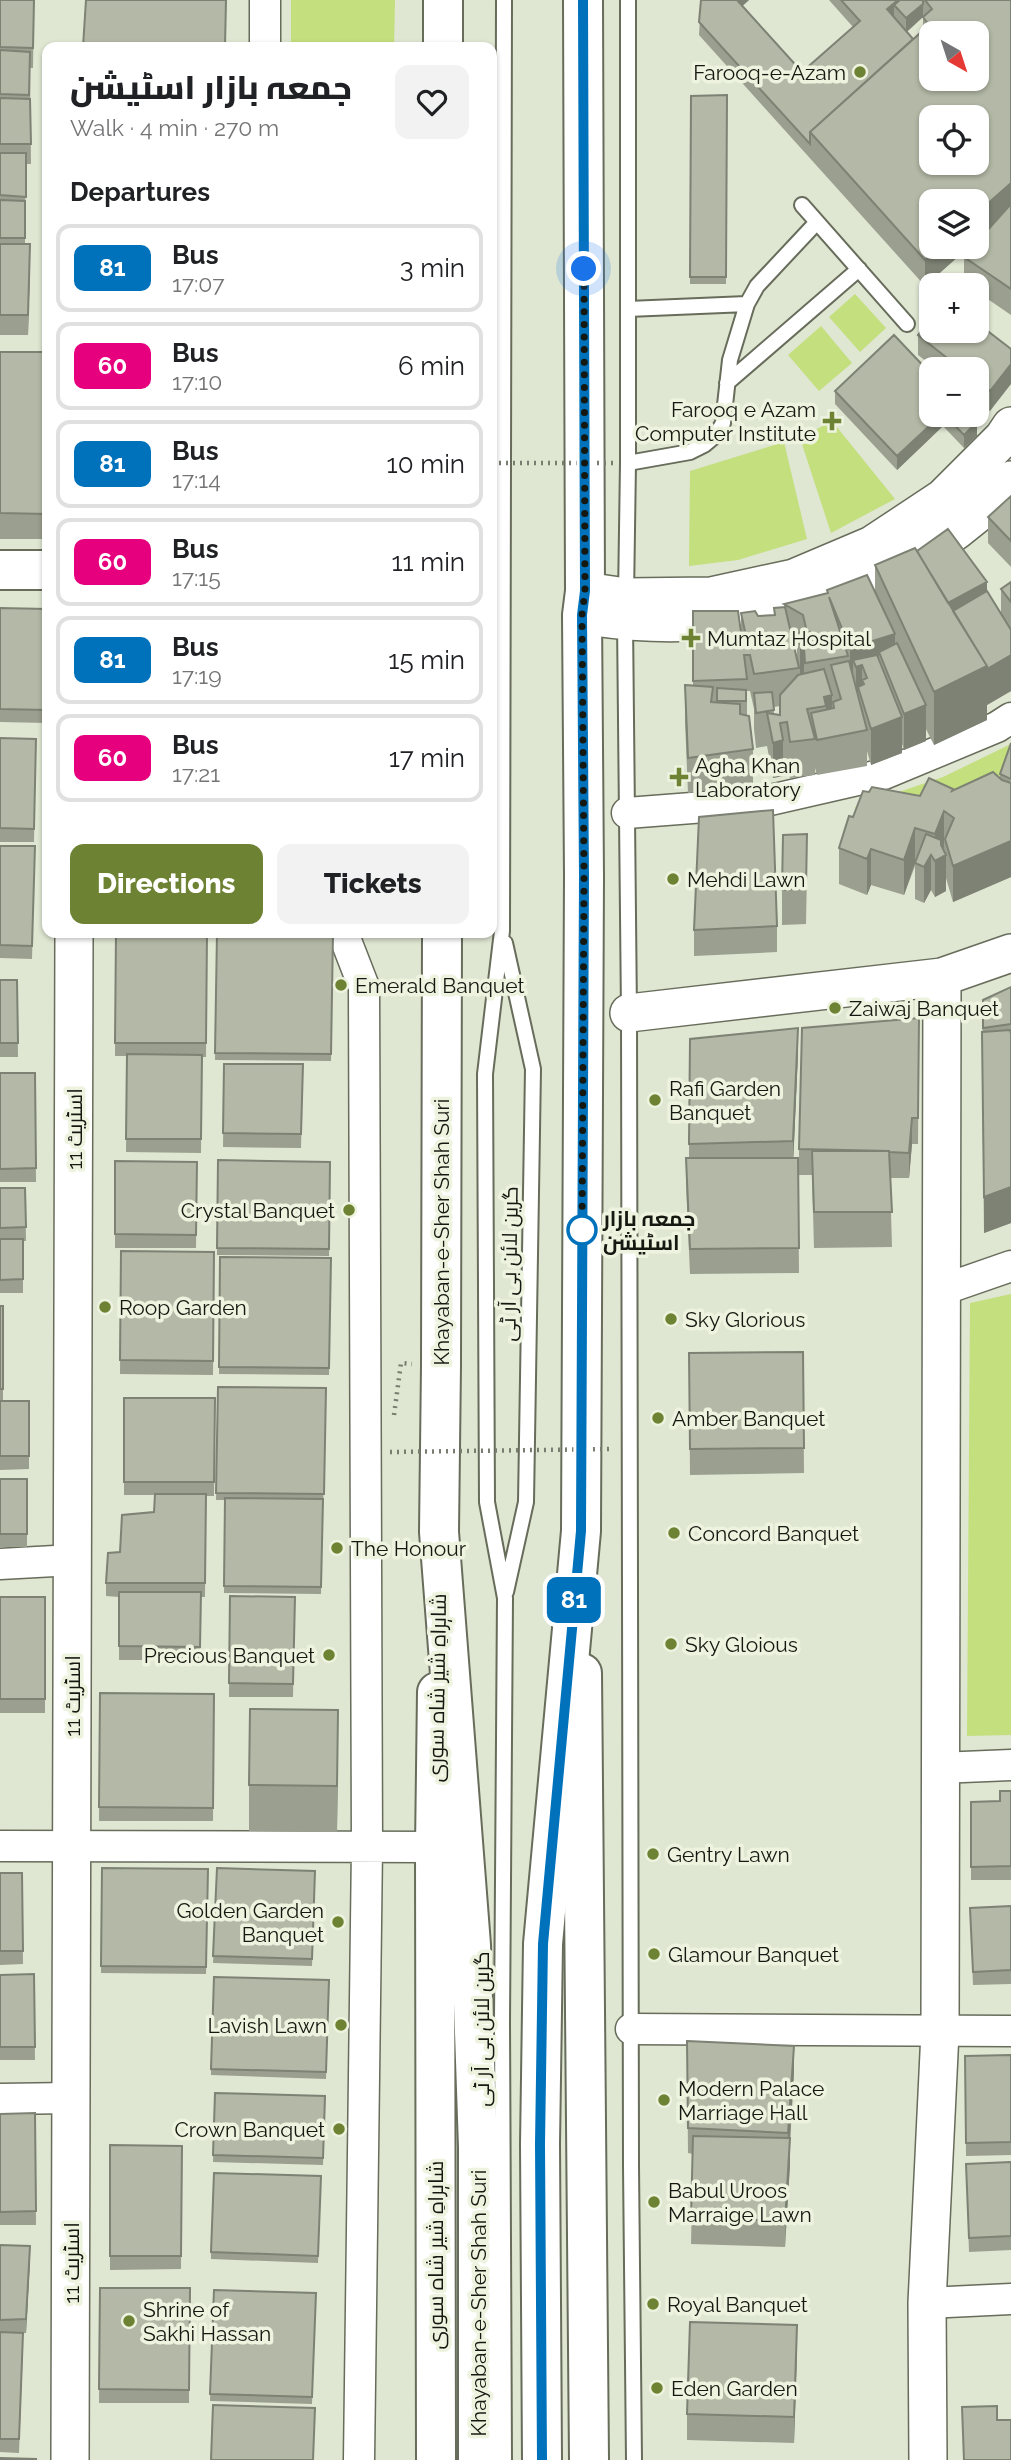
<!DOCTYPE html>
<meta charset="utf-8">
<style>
body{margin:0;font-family:Raleway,Cairo,sans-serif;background:#f2f2f2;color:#202124;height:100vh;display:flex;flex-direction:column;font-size:26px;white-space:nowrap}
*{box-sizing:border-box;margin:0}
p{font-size:23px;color:#757577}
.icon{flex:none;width:38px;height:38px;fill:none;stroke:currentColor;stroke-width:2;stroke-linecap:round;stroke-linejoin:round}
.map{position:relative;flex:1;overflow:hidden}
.details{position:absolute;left:42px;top:42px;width:455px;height:896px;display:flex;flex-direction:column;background:#fff;border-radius:14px;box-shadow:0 2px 5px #0004}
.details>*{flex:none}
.badge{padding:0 14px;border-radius:10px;font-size:24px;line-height:46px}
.needle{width:46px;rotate:141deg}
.fabs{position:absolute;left:919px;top:21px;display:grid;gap:14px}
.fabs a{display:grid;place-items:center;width:70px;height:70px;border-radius:14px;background:#fff;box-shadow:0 2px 5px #0004;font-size:35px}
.you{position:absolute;width:35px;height:35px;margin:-18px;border:5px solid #fff;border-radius:50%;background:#1a73e8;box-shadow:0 0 0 10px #1a73e833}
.map>.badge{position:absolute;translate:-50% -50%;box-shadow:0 0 0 4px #fff}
h2{padding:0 28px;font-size:26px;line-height:63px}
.round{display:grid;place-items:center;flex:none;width:74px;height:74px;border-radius:14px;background:#f2f2f2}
.head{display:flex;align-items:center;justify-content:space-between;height:119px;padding:0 28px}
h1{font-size:33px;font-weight:800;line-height:52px}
.action{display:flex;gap:14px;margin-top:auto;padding:14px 28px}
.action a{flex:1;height:80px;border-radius:14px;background:#6e8233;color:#fff;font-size:28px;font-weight:800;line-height:80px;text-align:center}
.action a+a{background:#f2f2f2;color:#202124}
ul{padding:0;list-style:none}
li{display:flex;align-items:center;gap:21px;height:88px;margin:0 14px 10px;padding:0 14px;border:4px solid #e0e0e0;border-radius:14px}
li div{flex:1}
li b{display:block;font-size:26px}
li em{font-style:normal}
li .badge{min-width:77px;font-weight:700;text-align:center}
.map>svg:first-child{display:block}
.green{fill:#c4df7e}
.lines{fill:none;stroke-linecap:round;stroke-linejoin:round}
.service-casing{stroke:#676c5b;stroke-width:18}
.minor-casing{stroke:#676c5b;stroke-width:33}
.tertiary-casing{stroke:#676c5b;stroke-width:40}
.secondary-casing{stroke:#676c5b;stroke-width:42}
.primary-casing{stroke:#676c5b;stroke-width:42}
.path{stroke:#787d6f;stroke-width:4.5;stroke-dasharray:2 5;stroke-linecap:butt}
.service{stroke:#fff;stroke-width:14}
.minor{stroke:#fff;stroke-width:30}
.tertiary{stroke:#fff;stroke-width:37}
.secondary{stroke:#fff;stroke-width:38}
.primary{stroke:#fff;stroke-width:38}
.path-bridge{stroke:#787d6f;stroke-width:4.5;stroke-dasharray:2 5;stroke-linecap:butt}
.wall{fill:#9a9f8f;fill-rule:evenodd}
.shaded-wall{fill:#7d8274}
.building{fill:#b3b9a6;stroke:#7d8274;stroke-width:2;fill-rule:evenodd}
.line-casing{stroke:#fff;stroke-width:16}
.line{stroke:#0072bc;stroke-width:10}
.walk{stroke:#151810;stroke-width:7;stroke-dasharray:0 12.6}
.poi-dot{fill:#6e8233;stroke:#edf3df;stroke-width:2.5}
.stop-dot{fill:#fff;stroke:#0072bc;stroke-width:3.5}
.labels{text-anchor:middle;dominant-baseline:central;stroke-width:7;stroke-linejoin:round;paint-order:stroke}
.poi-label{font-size:21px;fill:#151810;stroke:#edf3df;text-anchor:start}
.street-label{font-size:21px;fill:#151810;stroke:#edf3df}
.stop-label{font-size:21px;font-weight:bold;fill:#151810;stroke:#edf3df;text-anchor:start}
</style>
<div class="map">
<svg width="1011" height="2460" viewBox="0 0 1011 2460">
<rect width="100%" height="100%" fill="#dfe6d2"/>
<path class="green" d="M291,0h104l-1,47h-103z
M855,294l31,34 -26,24 -31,-35z
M821,326l31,37 -33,28 -31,-36z
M832,421l63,78 -64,34 -31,-95z
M784,442l23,97 -69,21 -49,6 1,-95z
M1011,744v35l-148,47 -8,-19 88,-30z
M1011,1294v441l-44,1 3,-433z"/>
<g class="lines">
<g class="service-casing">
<path id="service" d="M504,0l-2,931 -17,143 2,428 18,96 -3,424 2,438
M802,205l105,119
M628,309l119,-5
M727,383l132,-114
M628,463l62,-11 14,-7 12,-10 7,-12 7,-63 17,-56 10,-18 60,-64
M626,597l2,-134v-463
M625,621l4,392 2,1153 3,294
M505,943l28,126 -7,433 -20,90"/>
</g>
<g class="minor-casing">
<path id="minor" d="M265,47v-47
M627,813l130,-10 127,-29 113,-47 14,-9
M343,933l21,54 3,860 -8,613
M942,1290l69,-24
M0,1564l73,-4
M939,1768l72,-3
M0,1846l435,1
M631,2029l380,2
M0,2099l71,-1
M927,2303l84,-4"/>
</g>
<g class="tertiary-casing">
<path id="tertiary" d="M585,591l41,6 85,-1 83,-18 78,-33 71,-47 60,-60 8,-12
M594,617c135,20 277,-13 383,-103 12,-10 23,-23 34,-34
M629,1013l313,-36 69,-24
M70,2460l4,-1527
M928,2460l-1,-157 13,-271 2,-1055"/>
</g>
<g class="secondary-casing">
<path id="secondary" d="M0,570h47
M582,1673l7,787
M436,2460l-1,-613 2,-155"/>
</g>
<g class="primary-casing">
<path id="primary" d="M443,0v47
M442,933l-1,432 -2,167 32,413 7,202v313
M542,2460l-2,-316 3,-200 38,-413 3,-655 -2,-261 3,-24 -2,-591"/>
</g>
<path class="path" d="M394,1415l7,-52 11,1"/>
<use href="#service" class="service"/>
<use href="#minor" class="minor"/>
<use href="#tertiary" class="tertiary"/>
<use href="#secondary" class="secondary"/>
<use href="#primary" class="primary"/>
<path class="path-bridge" d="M492,463h122
M390,1452l222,-3"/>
</g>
<path class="wall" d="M0,0h34l-1,68h-3l1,96h-5l-1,52v28l5,20 -2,71h-28z
M701,0h48l-7,6 60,66 51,-45 -24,-27h182v315l-35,-24v-6h-7l-5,-3v-25l25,-28 -64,57 -226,-251zM923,17v13l-10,9 -6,-7z
M727,95l-1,189h-36l1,-188z
M918,335l93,14 -21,62 -14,-10v-32h-40l-18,-14z
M0,352h47v187h-47z
M835,391l96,24h39l7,21 -13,12 -21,-22 -46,44 -62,-66z
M1011,496v71l-23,-24v-26z
M917,551l70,40 14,22v-24l10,-7v109l-24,14v15l-53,25 -8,-16v12l-22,9 -2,-6v9l-31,12 -4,-14v15l-50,9 -2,-7v7l-25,3 -3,-20h-4v18l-10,2 -6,-32 -11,2 -2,-19v-20l-4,-18h-3v24l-1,1 7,33v36l-65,8 -3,-72v-36l8,1v-75l48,20v-18l17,3 16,-1v-7l10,-1v-3l43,-11v-3l48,2v-27zM794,645l3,2v12zM780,706v9l-6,-1v-7z
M0,608l47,1v114l-47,-1z
M0,738l36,1 -2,103h-34z
M1011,743v134l-58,25 -7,-24v13l-11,6 -4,-7 -7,13 -9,-4v-33l-11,29 -33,-10 -4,10 -28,-11v-36l14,-31 16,-25 51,4 33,-6 47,-11v-5z
M0,846h35l-3,113 -32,-1z
M807,870l-1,54 -24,1v-35z
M777,926v26l-83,4v-26z
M116,933h91l-1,124h-4l-1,96 -75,-1 1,-96h-12z
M217,933h116l-2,128 -116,-1z
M0,980h17l1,77h-18z
M1011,987v236l-27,10 -2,-165 1,-68z
M919,1018l-1,126h-6l-3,34h-19l2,69 -78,1 -2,-73h-13v-26z
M798,1054l-5,104h5l1,115 -109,1 -4,-91v-25h3v-14z
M224,1064h79l-2,84 -78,-1z
M0,1073h35l1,109h-36z
M218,1160l112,2 -1,94 -112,-1z
M115,1161l82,1 -1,86h-81z
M0,1188h25l1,53h-3v52h-23z
M121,1251l93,1 -1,123 -93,-1z
M220,1257l111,1 -2,117 -110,-1z
M0,1306h3v95h26v68l-29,1z
M803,1352l1,121 -114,2 -1,-122z
M218,1387l108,1 -5,206 -97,-1 1,-93h-9z
M124,1398h91l-1,98h-8l-1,101h-4l-1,63h-81v-63l-13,-1v-13l14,-31 34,-40 1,-17h-31z
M0,1479h27v68h-27z
M230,1596l65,1 -2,100h-64z
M0,1597h45v116h-45z
M100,1693l114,1 -1,127h-114z
M338,1756l-1,76 -88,-1v-46z
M1011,1791v89h-40v-78l29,-1z
M102,1868l106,1 -2,105 -105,-1z
M217,1868l98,3 -3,95 -99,-3z
M0,1873h22l1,91 -23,1z
M1011,1906v78l-38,1 -3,-77z
M34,1974l1,86h-35v-85z
M329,1980l-3,99 -115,-4v-6z
M687,2041l107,31 -4,68v24l-5,83 -94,-3 2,-90 -5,-1z
M1011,2055v100l-45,1 -1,-100z
M215,2093l110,3 -2,69 -110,-3z
M35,2113l1,112h-36v-111z
M110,2145l72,1 -1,123 -71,1z
M1011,2162v88l-42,2 -3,-88z
M321,2176l-3,87 -107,-4v-7z
M0,2245l30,14 -4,74h-6l3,14 -4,106 -19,-1z
M100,2288h90l-1,115h-90z
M214,2290l102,3 -4,111 -102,-3z
M797,2350l-3,93 -107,-3v-26z"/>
<path class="shaded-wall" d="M736,0h13l-13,12z
M898,0h15l-19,5v11l-7,7v-14z
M923,4v13l-17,15v-14z
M1011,183v26l-35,31v-26z
M30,244v20l-2,71v-20z
M941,247h28l-44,39v-26z
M1011,364v20l-21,27v-20z
M941,415h2v11l-46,44v-14z
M977,422v14l-13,12v-13z
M987,582v36l-26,14 -16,-27z
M810,632v30l-6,-15v31l-4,2v-36l5,-10z
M895,634v35l-16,-17v22l-17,-9v32l-4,-10v15l-2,1v-36l-3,-7v22l-3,2v-36z
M1011,655v36l-24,14v15l-53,25v-53z
M832,695v36l-6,1v-26l-2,-9z
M926,705v36l-22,9v-36z
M902,717v36l-31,12v-36z
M783,740v36l-10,2v-35z
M944,811v36l-3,8h5v36l-11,6v-63z
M915,828v35l-11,32v-35z
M1011,841v36l-58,25v-36z
M871,849v36l-4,10v-36z
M931,855v35l-7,13v-36z
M798,1028v26l-5,113v-26z
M912,1118v26l-3,34v-25z
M1011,1187v36l-27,10v-36z
M338,1710v46l-1,76v-46z
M794,2046v26l-4,68v24l-5,83 3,-114z
M30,2246v13l-4,74v-14z
M797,2325v25l-3,93v-26z"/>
<path class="building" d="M0,0h34l-1,48 -33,-1z
M86,0h140l-1,47h-142z
M701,0h36l65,72 58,-51 -19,-21h57l-11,9 26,30 -103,93v12l-111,-122z
M900,0h23v4l-17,14 -12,-13z
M925,0h86v183l-35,31v-13h-45v46h10l-16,13 -115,-128 119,-107 -6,-8 9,-8zM931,33h45v46h-45zM931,117h45v46h-45z
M0,50l30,2 -1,43 -29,-1z
M727,95l-1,182h-36l1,-181z
M0,98l30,1 1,45h-31z
M0,153h26v44l-26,-2z
M0,200l25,1v37h-25z
M1011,204v85l-47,-32 9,-10h3v-4z
M0,244h30l-2,71h-28z
M931,318v13h45v-9l35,27v15l-21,27 -14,-10v-12h-15l-43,-34z
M894,335l37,39v41h10l-44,41 -62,-65z
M0,352h47v162l-47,-1z
M945,415h25l7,7 -13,13z
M1011,496v45l-23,-24z
M948,529l39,53 -39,21 -31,-52z
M915,548l72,118 -53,26 -59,-127z
M867,575l28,59 -45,14 -21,-51 19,59 -43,7 -1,-16 10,-3 -4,-12 -5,2 1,8 -6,2 -3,-10 9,-6 -3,-13 -19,-11 44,-11 -1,-3z
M1011,582v20l-10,-13z
M987,591l24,39v25l-24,14v-3l-34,-55z
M785,607l14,61 -45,6 -4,-19h-6l3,24 -54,2v-70h45l5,35 5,-1 -7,-32 14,-2 3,5 17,-1 -1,-7z
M0,608l47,1v101l-47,-1z
M897,643l29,62 -22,9 -25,-62z
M877,655l25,62 -31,12 -13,-42 6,-3 -2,-4 5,-2 -5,-13 -6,2 -3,-7z
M849,661l18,69 -50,10 -6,-27 23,-5 -1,-6 8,-3 -10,-34z
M824,669l8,26 -8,2 2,9 -19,3 8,30 -25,3 -3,-20 -7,1 3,17 -10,3 -6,-30 13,2v-20l18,-20z
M685,685l28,2 -2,15 29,2v10l9,2 4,33 -65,9z
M717,688l29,2v11h-29z
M772,692l2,18 -18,3 -2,-20z
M0,738l36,1 -2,90 -34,-1z
M1011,743v36l-11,-5z
M993,772l9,8 9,3v58l-58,25 -8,-27 9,-21 -10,-7 -9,23 -20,-6 -11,32 -33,-11 -4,10 -28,-11 10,-32 4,1 10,-26 6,1 3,-5 48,9 9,-18 24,11 -1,2z
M773,810l4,116 -83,4 5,-113z
M807,834l-1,54 -24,2 1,-55z
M926,834l15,6v5l5,10 -11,6 -4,-6 -7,12 -9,-4z
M0,846h35l-3,100 -32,-1z
M116,933h91l-1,110h-91z
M217,933h116l-2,121 -116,-1z
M0,980h17l1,63h-18z
M1011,987v37l-28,4v-28z
M919,1018l-1,100h-6l-3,35 -20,-1v-1l-90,-2 3,-121z
M798,1028l-5,113 -104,3 1,-105z
M1010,1030l1,4v153l-27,10 -2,-165z
M127,1054l75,1 -1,84h-75z
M224,1064h79l-2,70 -78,-1z
M0,1073h35l1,95 -36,1z
M812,1151h77l3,61h-78z
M686,1158h112l1,90 -109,1z
M218,1160l112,2 -1,87 -112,-1z
M115,1161l82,1 -1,73 -81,-1z
M0,1188h25l1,39 -26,1z
M0,1239h23v40l-23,1z
M121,1251l93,1 -1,109 -93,-1z
M220,1257l111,1 -2,110 -110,-1z
M0,1306h3v83h-3z
M803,1352l1,96 -114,1 -1,-96z
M218,1387l108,1 -2,106 -108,-1z
M124,1398h91l-1,84h-90z
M0,1401h29v55h-29z
M0,1479h27v55h-27z
M155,1494h51l-1,89h-99l2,-30 12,-1 2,-37 32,-3z
M225,1498l98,1 -2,88 -97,-1z
M119,1592h82l-1,55 -81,-1z
M230,1596l65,1 -2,87 -64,-1z
M0,1597h45v102h-45z
M100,1693l114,1 -1,114 -114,-1z
M250,1709l88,1 -1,76 -88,-1z
M1000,1791h11v75l-40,1v-65l29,-1z
M102,1868l106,1 -2,98 -105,-1z
M217,1868l98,3 -3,88 -99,-3z
M0,1873h22l1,78h-23z
M1011,1906v64l-38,2 -3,-64z
M34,1974l1,73h-35v-72z
M214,1977l115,3 -3,92 -115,-3z
M687,2041l107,5 -6,87 -100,-5z
M1011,2055v87l-45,1 -1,-87z
M215,2093l110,3 -2,62 -110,-3z
M35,2113l1,98 -36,1v-98z
M693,2136l97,2 -5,83 -94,-3z
M110,2145l72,1 -1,110h-71z
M1011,2162v74l-42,2 -3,-74z
M214,2173l107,3 -3,80 -107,-4z
M0,2245l30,1 -4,73 -26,1z
M100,2288h90l-1,102 -90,-1z
M214,2290l102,3 -4,104 -102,-3z
M690,2322l107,3 -3,92 -107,-3z
M0,2332l23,1 -4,106h-19z
M213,2405l102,3 -2,52h-102z
M997,2406v14h14v40h-47l-2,-53z
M0,2458l36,1v1h-36z"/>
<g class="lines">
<g class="line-casing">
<path id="line" d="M542,2460l-2,-316 3,-200 38,-413 3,-655 -2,-261 3,-24 -2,-591"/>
</g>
<use href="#line" class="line"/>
<path class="walk" d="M582,1230v7l2,-361 -2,-261 3,-24 -1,-322"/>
</g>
<g class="poi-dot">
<circle cx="860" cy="72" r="7"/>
<path d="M828.5 410.5h7v7h7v7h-7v7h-7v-7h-7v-7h7z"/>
<path d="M687.5 627.5h7v7h7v7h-7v7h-7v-7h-7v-7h7z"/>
<path d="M675.5 766.5h7v7h7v7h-7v7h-7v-7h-7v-7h7z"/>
<circle cx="673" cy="879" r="7"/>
<circle cx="341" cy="985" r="7"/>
<circle cx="835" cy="1008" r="7"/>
<circle cx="655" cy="1100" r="7"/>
<circle cx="349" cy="1210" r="7"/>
<circle cx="105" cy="1307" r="7"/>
<circle cx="671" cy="1319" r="7"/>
<circle cx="658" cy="1418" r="7"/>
<circle cx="674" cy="1533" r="7"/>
<circle cx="337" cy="1548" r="7"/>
<circle cx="671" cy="1644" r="7"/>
<circle cx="329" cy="1655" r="7"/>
<circle cx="653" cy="1854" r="7"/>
<circle cx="338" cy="1922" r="7"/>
<circle cx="654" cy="1954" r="7"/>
<circle cx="341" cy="2025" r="7"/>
<circle cx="664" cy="2100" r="7"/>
<circle cx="339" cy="2129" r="7"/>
<circle cx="654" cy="2202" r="7"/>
<circle cx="653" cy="2304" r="7"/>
<circle cx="129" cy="2321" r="7"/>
<circle cx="657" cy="2388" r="7"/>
</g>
<circle class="stop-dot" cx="582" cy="1230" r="14"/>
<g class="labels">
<g class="poi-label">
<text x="846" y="72" text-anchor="end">Farooq-e-Azam</text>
<text x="816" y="409" text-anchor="end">Farooq e Azam<tspan x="816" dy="24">Computer Institute</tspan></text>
<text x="707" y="638">Mumtaz Hospital</text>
<text x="695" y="765">Agha Khan<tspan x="695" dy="24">Laboratory</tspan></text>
<text x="687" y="879">Mehdi Lawn</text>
<text x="355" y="985">Emerald Banquet</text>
<text x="849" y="1008">Zaiwaj Banquet</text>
<text x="669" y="1088">Rafi Garden<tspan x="669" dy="24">Banquet</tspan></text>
<text x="335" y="1210" text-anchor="end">Crystal Banquet</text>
<text x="119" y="1307">Roop Garden</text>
<text x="685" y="1319">Sky Glorious</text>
<text x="672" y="1418">Amber Banquet</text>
<text x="688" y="1533">Concord Banquet</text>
<text x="351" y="1548">The Honour</text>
<text x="685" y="1644">Sky Gloious</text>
<text x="315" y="1655" text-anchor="end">Precious Banquet</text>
<text x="667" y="1854">Gentry Lawn</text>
<text x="324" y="1910" text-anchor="end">Golden Garden<tspan x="324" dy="24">Banquet</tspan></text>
<text x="668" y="1954">Glamour Banquet</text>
<text x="327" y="2025" text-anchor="end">Lavish Lawn</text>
<text x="678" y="2088">Modern Palace<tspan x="678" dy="24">Marriage Hall</tspan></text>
<text x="325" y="2129" text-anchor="end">Crown Banquet</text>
<text x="668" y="2190">Babul Uroos<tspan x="668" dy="24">Marraige Lawn</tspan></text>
<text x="667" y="2304">Royal Banquet</text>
<text x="143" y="2309">Shrine of<tspan x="143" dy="24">Sakhi Hassan</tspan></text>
<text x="671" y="2388">Eden Garden</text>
</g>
<g class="street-label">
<text transform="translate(74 1129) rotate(-90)">اسٹریٹ 11</text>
<text transform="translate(441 1232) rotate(-90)">Khayaban-e-Sher Shah Suri</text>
<text transform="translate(509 1264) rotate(-89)">گرین لائن بی آر ٹی</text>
<text transform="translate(437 1688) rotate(-89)">شاہراہِ شیر شاہ سوری</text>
<text transform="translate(72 1696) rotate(-90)">اسٹریٹ 11</text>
<text transform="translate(481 2029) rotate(-90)">گرین لائن بی آر ٹی</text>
<text transform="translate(435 2255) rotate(-90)">شاہراہِ شیر شاہ سوری</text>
<text transform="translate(71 2263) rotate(-90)">اسٹریٹ 11</text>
<text transform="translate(478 2303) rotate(-90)">Khayaban-e-Sher Shah Suri</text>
</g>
<g class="stop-label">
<text x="603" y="1218">جمعہ بازار<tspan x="603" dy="24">اسٹیشن</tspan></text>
</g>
</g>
</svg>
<div class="fabs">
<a><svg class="needle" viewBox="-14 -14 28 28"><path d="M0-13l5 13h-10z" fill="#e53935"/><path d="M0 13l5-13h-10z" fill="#757577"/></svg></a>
<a><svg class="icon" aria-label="locate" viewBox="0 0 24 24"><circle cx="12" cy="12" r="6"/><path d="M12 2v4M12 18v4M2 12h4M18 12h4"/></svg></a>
<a><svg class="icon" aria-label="layers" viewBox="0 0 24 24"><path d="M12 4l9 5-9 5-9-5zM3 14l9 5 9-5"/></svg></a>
<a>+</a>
<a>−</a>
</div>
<div class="you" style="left:584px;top:269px"></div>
<b class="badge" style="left:574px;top:1600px;background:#0072bc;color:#fff">81</b>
<section class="details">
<div class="head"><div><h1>جمعہ بازار اسٹیشن</h1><p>Walk · 4 min · 270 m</p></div><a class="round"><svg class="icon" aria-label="heart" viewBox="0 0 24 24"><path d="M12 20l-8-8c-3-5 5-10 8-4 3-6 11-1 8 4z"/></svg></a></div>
<h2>Departures</h2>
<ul>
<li><span class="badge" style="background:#0072bc;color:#fff">81</span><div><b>Bus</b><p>17:07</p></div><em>3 min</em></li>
<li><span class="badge" style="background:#e6007e;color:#fff">60</span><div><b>Bus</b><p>17:10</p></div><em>6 min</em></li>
<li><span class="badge" style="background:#0072bc;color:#fff">81</span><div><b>Bus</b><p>17:14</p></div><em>10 min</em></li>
<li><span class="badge" style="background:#e6007e;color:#fff">60</span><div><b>Bus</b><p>17:15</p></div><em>11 min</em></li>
<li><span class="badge" style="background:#0072bc;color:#fff">81</span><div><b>Bus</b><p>17:19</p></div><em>15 min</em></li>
<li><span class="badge" style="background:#e6007e;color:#fff">60</span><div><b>Bus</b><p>17:21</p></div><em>17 min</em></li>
</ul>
<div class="action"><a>Directions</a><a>Tickets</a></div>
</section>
</div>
